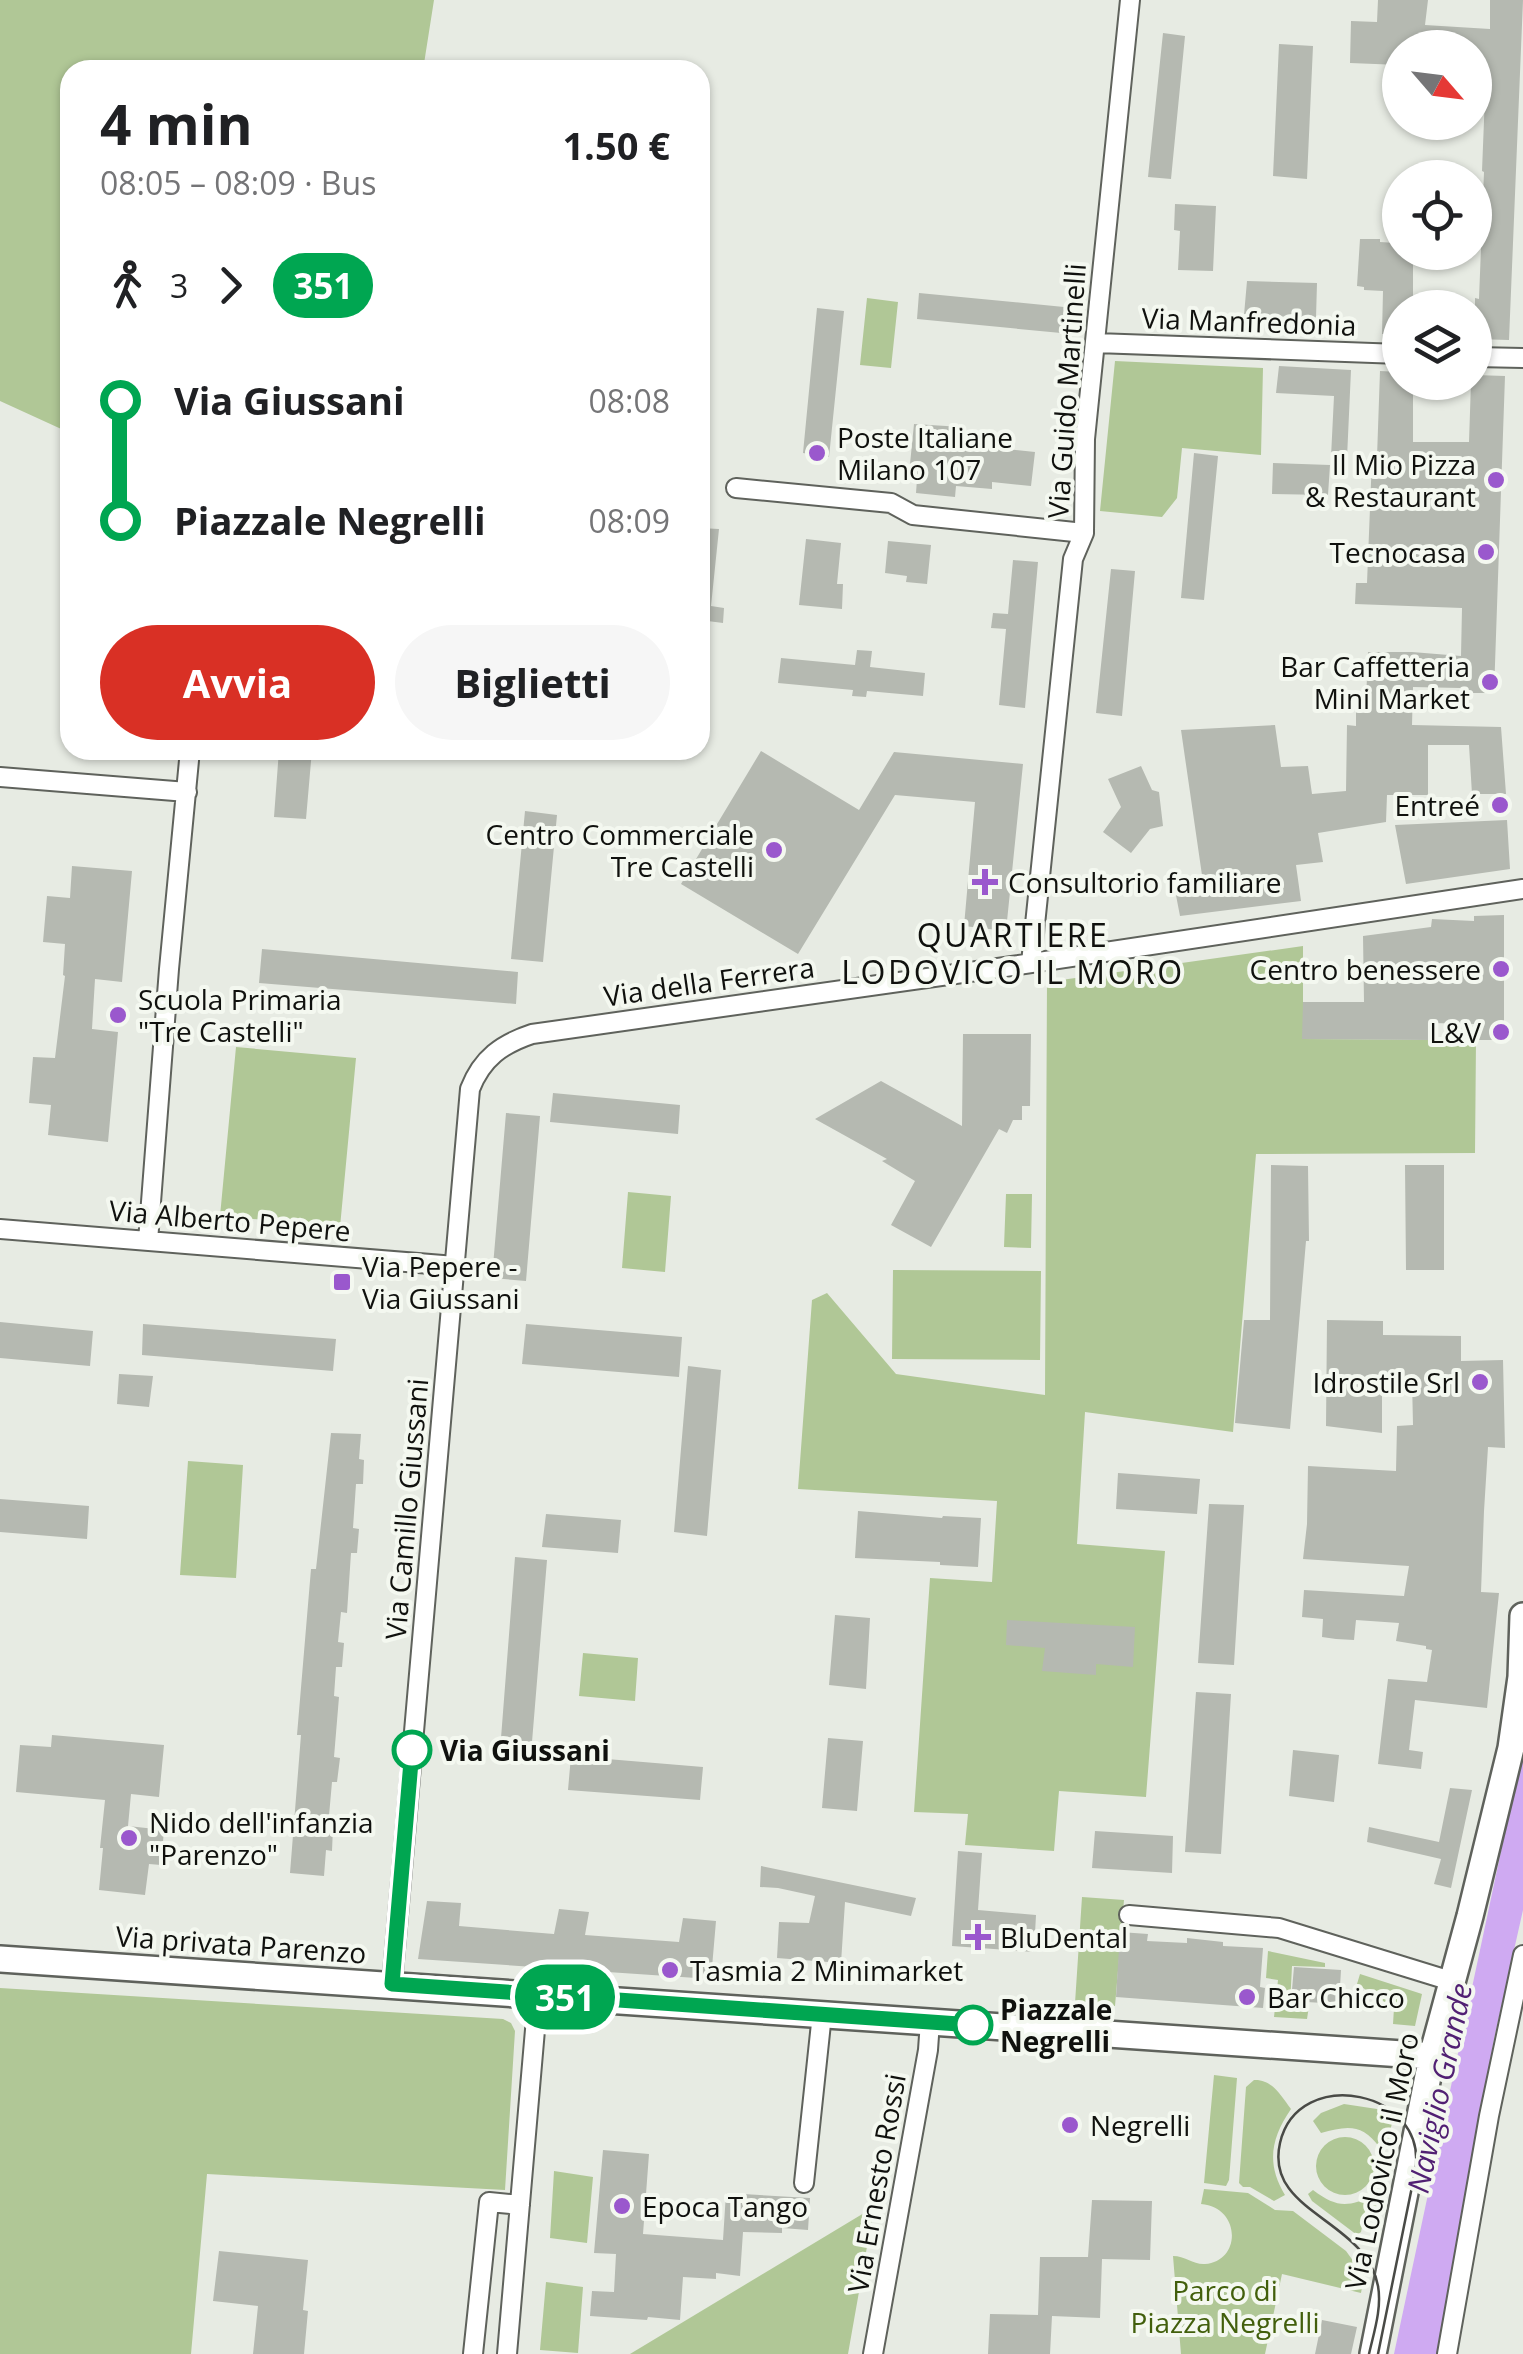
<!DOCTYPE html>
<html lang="it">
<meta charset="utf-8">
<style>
body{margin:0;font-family:"Open Sans",sans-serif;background:#f6f6f6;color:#202124;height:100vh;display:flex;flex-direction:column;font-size:38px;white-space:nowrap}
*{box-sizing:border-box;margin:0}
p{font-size:32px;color:#757577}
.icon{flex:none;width:55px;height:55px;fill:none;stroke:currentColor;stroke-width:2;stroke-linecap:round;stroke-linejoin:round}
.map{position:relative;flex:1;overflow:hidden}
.side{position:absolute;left:60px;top:60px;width:650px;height:700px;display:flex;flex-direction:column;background:#fff;border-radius:30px;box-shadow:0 2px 8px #0004}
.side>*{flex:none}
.badge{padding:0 20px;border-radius:32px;font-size:35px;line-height:65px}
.needle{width:65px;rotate:118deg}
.buttons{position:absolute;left:1382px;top:30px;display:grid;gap:20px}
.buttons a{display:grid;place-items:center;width:110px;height:110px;border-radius:50%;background:#fff;box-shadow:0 2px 8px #0004;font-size:50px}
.map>.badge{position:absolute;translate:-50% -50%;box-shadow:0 0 0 5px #fff}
.legs{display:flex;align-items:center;gap:15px;height:110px;padding:0 40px;font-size:32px}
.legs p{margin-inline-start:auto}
.summary{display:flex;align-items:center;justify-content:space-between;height:170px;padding:0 40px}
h1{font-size:55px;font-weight:700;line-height:75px}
.primary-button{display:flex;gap:20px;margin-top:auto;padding:20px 40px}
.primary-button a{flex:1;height:115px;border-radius:60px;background:#d93025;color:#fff;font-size:40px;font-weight:700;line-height:115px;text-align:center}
.primary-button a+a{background:#f6f6f6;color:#202124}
ul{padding:0 40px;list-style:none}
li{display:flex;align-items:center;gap:35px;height:120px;font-size:38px}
li i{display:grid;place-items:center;width:15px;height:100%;margin:0 12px;background:currentColor}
li i::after{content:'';width:25px;height:25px;margin:-12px;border:8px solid;border-radius:50%;background:#fff}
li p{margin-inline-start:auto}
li:first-child i{background:linear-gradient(#0000 50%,currentColor 0)}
li:last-child i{background:linear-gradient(currentColor 50%,#0000 0)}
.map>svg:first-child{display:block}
.green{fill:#b0c796}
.water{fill:#cfaaf2}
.building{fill:#b5b9b1}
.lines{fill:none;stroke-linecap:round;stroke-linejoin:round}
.street-casing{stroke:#5f625c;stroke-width:22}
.secondary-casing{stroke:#5f625c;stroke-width:30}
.street{stroke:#fff;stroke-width:18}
.secondary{stroke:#fff;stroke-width:25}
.tram{stroke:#494a46;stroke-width:2.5}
.line-1-casing{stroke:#fff;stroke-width:22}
.line-1{stroke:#00a651;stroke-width:15}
.poi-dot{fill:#9a58cd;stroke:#f4f8f0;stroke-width:4}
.stop-1-dot{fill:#fff;stroke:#00a651;stroke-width:5}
.labels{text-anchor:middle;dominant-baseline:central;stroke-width:8;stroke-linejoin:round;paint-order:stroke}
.street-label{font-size:28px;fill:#10110e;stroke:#f4f8f0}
.poi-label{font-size:28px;fill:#10110e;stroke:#f4f8f0;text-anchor:start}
.stop-label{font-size:28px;font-weight:bold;fill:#10110e;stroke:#f4f8f0;text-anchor:start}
.park-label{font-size:28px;fill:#425f0c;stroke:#f4f8f0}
.water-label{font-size:30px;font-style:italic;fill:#512073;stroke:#f4f8f0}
.quarter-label{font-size:32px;letter-spacing:2.5px;fill:#10110e;stroke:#f4f8f0}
</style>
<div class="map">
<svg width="1523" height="2354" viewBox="0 0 1523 2354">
<rect width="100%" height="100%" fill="#e7ebe3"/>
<path class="green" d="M0,0h434l-11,70h-353v363l-70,-32z
M867,298l31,4 -7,66 -31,-3z
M1115,361l148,7 -2,87 -79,-7 -5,50 -15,19 -62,-6z
M1303,946v93l173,1 -1,113 -219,1 -23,278 -148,-20 -8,132 88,7 -19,246 -87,-6 -5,60 -89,-6 3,-31 -54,-2 16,-234 62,4 5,-81 -199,-12 14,-189 15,-7 69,81 149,21 2,-413z
M236,1047l120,11 -16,169 -120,-11z
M628,1192l43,4 -6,76 -43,-4z
M1006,1194h26l-1,54 -27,-1z
M893,1270l148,1 -1,89 -148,-1z
M188,1461l55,4 -7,113 -56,-3z
M583,1653l55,5 -3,43 -56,-5z
M1082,1897l42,3 -9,106 -40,-3z
M1268,1951l57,12v4l-33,-1 -2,39 19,1 -2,13 -33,-2 4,-37 -12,-2z
M1360,1974l62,20 -7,32 -22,-2 1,-16 -37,-24z
M0,1988l503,31 8,4 4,8 -10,159 -298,-16 -16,180h-191z
M1214,2075l23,3 -8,102 -3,6 -22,-3z
M1254,2080c18,-1 27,16 37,29 -20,29 -25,55 -6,86l-11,6 -24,-14h-7l-4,-4 7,-96z
M1344,2104l33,5 16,10 -7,29h-6c-18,-25 -33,-22 -59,-15l-8,-12 8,-8z
M1316 2166a29 29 0 1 1 58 0a29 29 0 1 1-58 0Z
M554,2171l39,6 -6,66 -37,-5z
M1204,2189l44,4 27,17 18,1 53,40 18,25 -3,17 -79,-19 -17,80h-84l-8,-98c12,0 21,9 32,8 37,-3 36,-57 -4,-60z
M1313,2190c24,18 34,17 61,6l3,4 -1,8h-10l-5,24 -4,3 -45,-34 -4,-7z
M874,2207l-26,147h-218z
M546,2282l37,5 -5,66 -38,-3z"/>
<path class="water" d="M1523,1748v162l-29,129 -57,315h-43z"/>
<path class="building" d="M1378,0h50l-3,25 65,4v-29h33l-14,340 -34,-1v-41l4,1 5,-127 -2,-1 4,-101 -11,-1v-21h-75v17l-50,-2 1,-42 26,1z
M1163,33l22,3 -14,143 -23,-2z
M1279,44l34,2 -6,133 -34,-3z
M1175,204l41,2 -3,65 -35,-1 2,-39 -6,-1z
M1360,239h20v3l16,1v5h4v4h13v56h-13v27l-18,-1 1,-43 -19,-1v-3l-7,-1z
M1247,281l70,2 -1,35 -72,-3z
M919,293l145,14 -3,26 -144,-14z
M817,308l27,3 -15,146 -26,-4z
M1279,366l72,4 -4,88 -16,-1 3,-61 -58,-3z
M1380,371l20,1v10h13v60h56l2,-60h4v-7l30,1 -11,317h-34v-5l-47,-1 -1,38 89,2 5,67h-34l-3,-49h-41v50h-41l-1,27 -68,11 5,29 -27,3 5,36 -121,15 -6,-31 29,-3 -22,-152 94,-5 6,42 27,-1 4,28 34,-3 1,-66 9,1v-26l10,1 2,-49h44l49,4 1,-48 -107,-4 1,-21h11l5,-125 5,-1z
M914,424l48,3 -2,17 75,8 -4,34 -39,-4v7l-36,-3 -1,11 -39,-4 2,-28 -8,-1z
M1194,453l24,3 -14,144 -23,-2z
M1273,463l57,2 -2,30 -56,-1z
M700,528l19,1 -8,77 13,2 -1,15 -23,-3z
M806,539l35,4 -4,41h6l-1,25 -43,-4z
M888,541l43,4 -4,39 -21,-2 1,-6 -22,-3z
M1013,560l25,2 -13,146 -26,-3 7,-76 -15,-1 2,-15 15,1z
M1111,569l24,2 -13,145 -26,-3z
M857,650l15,1 -2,16 55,6 -2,23 -56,-5 -1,6 -14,-1 1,-6 -75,-7 3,-25 74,7z
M279,750h33l-6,69 -32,-2z
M761,751l98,59 35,-58 129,12 -17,167 -42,-5 11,-124 -80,-7 -97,159 -117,-70z
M1141,766l11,24 7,2 4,34 -13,3 -19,24 -28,-21 18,-25 -13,-28z
M525,811l32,4 -14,147 -32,-3z
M1507,820l3,49 -104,15 -11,-59z
M72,866l60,5 -10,111 -27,-3 -3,50 26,3 -10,110 -60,-7 3,-30 -22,-2 4,-46 22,1 10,-82 -2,-1 2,-31 -22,-2 4,-46 23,2z
M1504,915v125h-28v-16l-45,-1 1,17 -130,-1 1,-37h61l-1,-66 68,-9 1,-8 42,2v-5z
M262,949l256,23 -2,32 -257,-21z
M963,1034h68l-1,72h-8v14h-9l-6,13 -8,-4 -68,118 -40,-22 24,-44 -33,-20 5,-2 -72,-40 66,-38 81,45z
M553,1093l127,12 -2,29 -128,-12z
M506,1113l34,3 -14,165 -34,-3z
M1271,1165l37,1 1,75h-3l-16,188 -55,-6 9,-103h26z
M1405,1165h39v105h-38z
M1327,1320l56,1v14l78,1v25l42,-1 2,88 -17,-1 -4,64 -3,81 18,1 -12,115 -72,-8 -6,50 14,2 -2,17 -43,-5 10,-85 39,3 5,-32 -6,-1v-3l-30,-5 3,-18 -43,-3 -2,20 -18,-1 -14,-2 1,-18 -21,-2 2,-27 100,6 5,-30 -106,-7 4,-35 1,-58 88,5 1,-45 16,-1 -1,-45 -30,1v52l-56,-7z
M0,1322l93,9 -3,35 -90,-8z
M143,1324l193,15 -3,32 -191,-16z
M526,1324l156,13 -3,40 -157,-13z
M688,1366l33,4 -14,166 -33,-4z
M119,1374l34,2 -4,31 -32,-3z
M331,1433l30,1 -2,25 5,1 -1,24h-7l-3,44 6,1 -2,24h-6l-4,60 -6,-1 -3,30 6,1 -2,24h-6l-2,29 5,1 -5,60 6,1 -3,24h-5l-4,45h5l-1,24 -6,-1 -2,26 -34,-3 11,-138h-4l14,-166h5z
M1118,1473l82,6 -3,35 -81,-5z
M0,1499l89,7 -2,33 -87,-7z
M1209,1504l35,1 -10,160 -36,-2z
M858,1511l84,7 1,-2 38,2 -3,49 -38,-2v-3l-85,-4z
M546,1514l75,6 -3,33 -76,-6z
M515,1557l32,3 -16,194 -31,-3z
M835,1615l35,3 -4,71 -37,-4z
M1007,1620l128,7 -2,40 -37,-3v11l-54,-4 3,-23 -39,-3z
M1196,1692l35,2 -10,160 -36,-2z
M52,1735l112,10 -5,52 -28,-3 -3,32 36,4 -3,35 -12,-1 -4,31 -46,-5 4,-42h-3l5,-48 -89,-8 4,-47 31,2z
M828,1738l35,3 -6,70 -35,-3z
M1293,1750l46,5 -5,47 -45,-6z
M571,1756l132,11 -3,33 -132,-10z
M1450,1788l22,2 -21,98 -17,-4 7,-25 -74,-17 2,-15 70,15z
M1095,1831l78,5 -1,37 -80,-5z
M958,1851l24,2 -4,57 58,5 -2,37 -82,-6z
M761,1866l155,32 -5,18 -66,-14 -4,61 -64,-5 2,-36 30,1 6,-27 -37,-8 -18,-1z
M427,1901l34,2 -2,23 95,8 5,-25 30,3 -4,23 94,7 4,-24 33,3 -5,58 -293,-20z
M1120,1932l28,2 -1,7 40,2v-5l36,4v4l40,2 -3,39 5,1 -2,20 -147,-11z
M1294,1967l47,3 -2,34 -48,-3z
M603,2150l46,4 -6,80 80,6 3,-47 84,5 -2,32 -26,-2v5l-39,-1 -3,44 -24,-3v6l-33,-2 -3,43 -32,-3 -1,3 -57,-4 2,-25 22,1 2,-38 -22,-1z
M1092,2200l60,1 -2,59 -48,-1 -2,59 -48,-2 -2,38h-62l2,-40 48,1 2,-58h48z
M219,2251l89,9 -5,50 5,1 -4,43h-51l5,-48 -45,-5z
M1322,2320l35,7 -6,27h-36z"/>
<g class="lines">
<g class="street-casing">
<path id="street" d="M1096,343l304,11
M1475,357l48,1
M736,488l155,15 22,12 171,18
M0,777l187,15
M1031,963l42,-404 11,-26 1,-94 45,-439
M0,1229l455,37
M148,1241l21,-272 21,-219
M1129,1915l150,13 172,53
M392,1984l78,-895c12,-31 32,-45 62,-55l480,-68 511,-77
M804,2183l18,-169
M473,2354l16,-152 31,3
M507,2354l31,-359
M873,2354l55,-304 2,-29
M1447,2354l42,-238 34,-161"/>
</g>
<g class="secondary-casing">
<path id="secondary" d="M0,1959l1432,97
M1373,2354l59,-298 38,-140 41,-168 10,-71 2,-61"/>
</g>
<use href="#street" class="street"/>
<use href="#secondary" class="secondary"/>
<path class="tram" d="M1369,2354c5,-22 13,-46 9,-68 -12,-67 -114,-73 -98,-143 18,-79 150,-53 135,29l-37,182"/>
</g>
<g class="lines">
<g class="line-1-casing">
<path id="line-1" d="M412,1750l-20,234 581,41"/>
</g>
<use href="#line-1" class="line-1"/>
</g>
<g class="poi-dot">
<circle cx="817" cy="453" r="10"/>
<circle cx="1496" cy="480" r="10"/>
<circle cx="1486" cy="552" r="10"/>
<circle cx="1490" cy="682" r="10"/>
<circle cx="1500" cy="805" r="10"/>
<circle cx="774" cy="850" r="10"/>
<path d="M980 867h10v10h10v10h-10v10h-10v-10h-10v-10h10z"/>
<circle cx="1501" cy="969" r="10"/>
<circle cx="118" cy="1015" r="10"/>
<circle cx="1501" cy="1032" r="10"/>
<rect x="332" y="1272" width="20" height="20" rx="5"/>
<circle cx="1480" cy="1382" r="10"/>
<circle cx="129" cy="1838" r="10"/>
<path d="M973 1922h10v10h10v10h-10v10h-10v-10h-10v-10h10z"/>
<circle cx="670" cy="1970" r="10"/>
<circle cx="1247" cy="1997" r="10"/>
<circle cx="1070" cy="2125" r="10"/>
<circle cx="622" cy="2206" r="10"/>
</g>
<g class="stop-1-dot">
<circle cx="412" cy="1750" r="18"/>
<circle cx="973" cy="2025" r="18"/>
</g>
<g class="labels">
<g class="street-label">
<text transform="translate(1249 321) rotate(2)">Via Manfredonia</text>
<text transform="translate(1066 391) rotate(-86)">Via Guido Martinelli</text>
<text transform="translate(709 981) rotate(-8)">Via della Ferrera</text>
<text transform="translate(230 1220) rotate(5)">Via Alberto Pepere</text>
<text transform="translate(406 1509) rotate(-85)">Via Camillo Giussani</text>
<text transform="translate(241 1944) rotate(4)">Via privata Parenzo</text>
<text transform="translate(1381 2161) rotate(-78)">Via Lodovico il Moro</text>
<text transform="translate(876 2183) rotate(-80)">Via Ernesto Rossi</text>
</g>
<g class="poi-label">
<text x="837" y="437">Poste Italiane<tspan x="837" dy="32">Milano 107</tspan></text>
<text x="1476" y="464" text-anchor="end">Il Mio Pizza<tspan x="1476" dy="32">&amp; Restaurant</tspan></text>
<text x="1466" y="552" text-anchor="end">Tecnocasa</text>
<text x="1470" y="666" text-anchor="end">Bar Caffetteria<tspan x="1470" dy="32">Mini Market</tspan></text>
<text x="1480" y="805" text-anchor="end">Entreé</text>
<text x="754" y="834" text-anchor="end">Centro Commerciale<tspan x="754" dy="32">Tre Castelli</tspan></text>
<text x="1008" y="882">Consultorio familiare</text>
<text x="1481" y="969" text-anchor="end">Centro benessere</text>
<text x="138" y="999">Scuola Primaria<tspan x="138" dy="32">"Tre Castelli"</tspan></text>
<text x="1481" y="1032" text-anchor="end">L&amp;V</text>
<text x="362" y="1266">Via Pepere -<tspan x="362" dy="32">Via Giussani</tspan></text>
<text x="1460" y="1382" text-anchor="end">Idrostile Srl</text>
<text x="149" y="1822">Nido dell'infanzia<tspan x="149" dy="32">"Parenzo"</tspan></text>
<text x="1000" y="1937">BluDental</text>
<text x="690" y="1970">Tasmia 2 Minimarket</text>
<text x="1267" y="1997">Bar Chicco</text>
<text x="1090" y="2125">Negrelli</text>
<text x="642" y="2206">Epoca Tango</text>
</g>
<g class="stop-label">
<text x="440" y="1750">Via Giussani</text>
<text x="1000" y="2009">Piazzale<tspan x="1000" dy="32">Negrelli</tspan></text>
</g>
<g class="park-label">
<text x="1225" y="2290">Parco di<tspan x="1225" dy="32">Piazza Negrelli</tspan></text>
</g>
<g class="water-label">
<text transform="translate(1439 2088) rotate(-78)">Naviglio Grande</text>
</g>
<g class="quarter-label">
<text x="1013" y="934">QUARTIERE<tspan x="1013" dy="37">LODOVICO IL MORO</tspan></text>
</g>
</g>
</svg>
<div class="buttons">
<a><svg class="needle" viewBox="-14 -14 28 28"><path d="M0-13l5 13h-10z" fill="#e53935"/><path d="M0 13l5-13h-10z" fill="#757577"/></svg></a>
<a><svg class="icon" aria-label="locate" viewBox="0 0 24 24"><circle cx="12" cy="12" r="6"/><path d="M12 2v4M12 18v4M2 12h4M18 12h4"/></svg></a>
<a><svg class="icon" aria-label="layers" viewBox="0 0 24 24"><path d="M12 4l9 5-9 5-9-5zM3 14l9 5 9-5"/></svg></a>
</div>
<b class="badge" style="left:565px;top:1997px;background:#00a651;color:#fff">351</b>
<section class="side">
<div class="summary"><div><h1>4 min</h1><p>08:05 – 08:09 · Bus</p></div><b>1.50 €</b></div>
<div class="legs"><svg class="icon" aria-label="walk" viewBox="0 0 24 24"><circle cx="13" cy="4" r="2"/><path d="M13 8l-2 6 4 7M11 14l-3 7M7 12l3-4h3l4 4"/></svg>3<svg class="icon" aria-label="forward" viewBox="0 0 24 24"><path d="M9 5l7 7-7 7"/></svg><b class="badge" style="background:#00a651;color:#fff">351</b></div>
<ul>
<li><i style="color:#00a651"></i><b>Via Giussani</b><p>08:08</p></li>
<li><i style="color:#00a651"></i><b>Piazzale Negrelli</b><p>08:09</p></li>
</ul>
<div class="primary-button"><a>Avvia</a><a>Biglietti</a></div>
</section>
</div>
